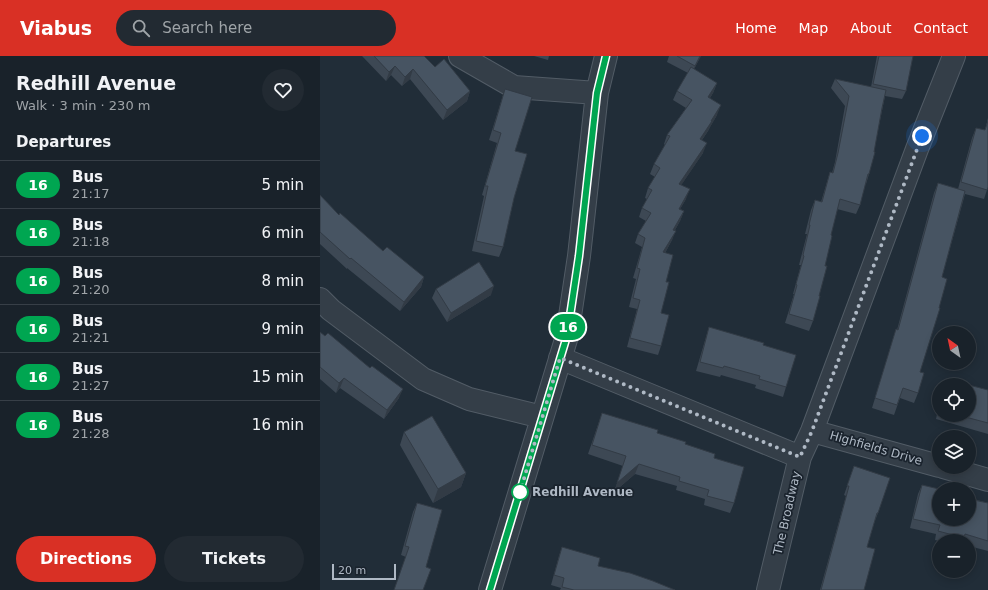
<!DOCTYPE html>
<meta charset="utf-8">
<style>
body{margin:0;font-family:"DejaVu Sans",sans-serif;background:#222a32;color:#f1f3f6;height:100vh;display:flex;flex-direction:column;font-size:15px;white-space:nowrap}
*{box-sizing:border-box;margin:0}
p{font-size:13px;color:#9fa4a8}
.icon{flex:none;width:22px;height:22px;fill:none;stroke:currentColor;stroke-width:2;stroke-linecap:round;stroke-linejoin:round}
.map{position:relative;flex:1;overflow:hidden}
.sheet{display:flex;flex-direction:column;background:#19222a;width:320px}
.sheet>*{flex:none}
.badge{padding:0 8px;border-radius:13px;font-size:14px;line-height:26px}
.needle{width:26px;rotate:327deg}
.controls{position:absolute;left:612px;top:270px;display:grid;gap:8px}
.controls a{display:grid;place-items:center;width:44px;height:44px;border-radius:50%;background:#19222a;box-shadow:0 2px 10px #0003,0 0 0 1px #373f47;font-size:20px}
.scale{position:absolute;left:12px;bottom:10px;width:64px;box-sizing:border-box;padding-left:4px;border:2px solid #afb9c5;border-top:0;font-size:11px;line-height:14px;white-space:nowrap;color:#afb9c5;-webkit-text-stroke:3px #1a232d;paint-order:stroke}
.you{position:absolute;width:20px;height:20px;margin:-10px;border:3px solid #fff;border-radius:50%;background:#1a73e8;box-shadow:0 0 0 6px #1a73e833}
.map>.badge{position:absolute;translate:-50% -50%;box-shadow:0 0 0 2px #fff}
h2{padding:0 16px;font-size:15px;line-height:36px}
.round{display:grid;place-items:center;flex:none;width:42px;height:42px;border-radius:21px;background:#222a32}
.headline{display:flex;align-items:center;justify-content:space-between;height:68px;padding:0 16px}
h1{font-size:19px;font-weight:700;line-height:30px}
.primary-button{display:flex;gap:8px;margin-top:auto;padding:8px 16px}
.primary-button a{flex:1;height:46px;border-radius:24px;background:#d93025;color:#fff;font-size:16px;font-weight:700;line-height:46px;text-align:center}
.primary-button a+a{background:#222a32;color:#f1f3f6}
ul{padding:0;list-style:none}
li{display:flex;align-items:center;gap:12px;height:48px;padding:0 16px;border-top:1px solid #373f47}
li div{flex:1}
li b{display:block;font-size:15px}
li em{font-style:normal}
li .badge{min-width:44px;font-weight:700;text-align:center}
header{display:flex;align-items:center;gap:24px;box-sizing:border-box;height:56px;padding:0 20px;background:#d93025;color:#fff}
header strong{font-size:19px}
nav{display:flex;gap:22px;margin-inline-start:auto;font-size:14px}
.search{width:280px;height:36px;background:#222a32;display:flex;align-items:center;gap:10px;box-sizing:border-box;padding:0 14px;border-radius:22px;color:#9fa4a8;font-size:15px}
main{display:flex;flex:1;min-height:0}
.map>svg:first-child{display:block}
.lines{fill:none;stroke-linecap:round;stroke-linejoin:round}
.minor-casing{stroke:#525c66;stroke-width:24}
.minor{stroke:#343e48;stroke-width:22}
.wall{fill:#3d4854}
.shaded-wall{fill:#323b45}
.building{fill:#475462;stroke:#323b45}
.line-casing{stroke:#fff;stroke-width:9}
.line{stroke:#00a651;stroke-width:6}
.walk{stroke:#afb9c5;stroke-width:4;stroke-dasharray:0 7.2}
.stop-dot{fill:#fff;stroke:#00a651;stroke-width:2}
.labels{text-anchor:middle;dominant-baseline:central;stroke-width:3.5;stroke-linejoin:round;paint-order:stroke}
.street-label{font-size:12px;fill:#afb9c5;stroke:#1a232d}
.stop-label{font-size:12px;font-weight:bold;fill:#afb9c5;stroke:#1a232d;text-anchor:start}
</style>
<header>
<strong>Viabus</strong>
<div class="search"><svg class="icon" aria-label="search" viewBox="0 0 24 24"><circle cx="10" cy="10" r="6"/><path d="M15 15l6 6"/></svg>Search here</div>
<nav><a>Home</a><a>Map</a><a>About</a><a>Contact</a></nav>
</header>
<main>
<section class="sheet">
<div class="headline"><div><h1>Redhill Avenue</h1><p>Walk · 3 min · 230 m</p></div><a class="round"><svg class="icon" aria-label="heart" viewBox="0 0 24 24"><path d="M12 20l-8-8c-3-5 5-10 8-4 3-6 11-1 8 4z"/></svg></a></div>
<h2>Departures</h2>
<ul>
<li><span class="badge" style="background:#00a651;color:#fff">16</span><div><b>Bus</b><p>21:17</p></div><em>5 min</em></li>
<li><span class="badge" style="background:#00a651;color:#fff">16</span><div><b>Bus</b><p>21:18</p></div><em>6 min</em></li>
<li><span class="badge" style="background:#00a651;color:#fff">16</span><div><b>Bus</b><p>21:20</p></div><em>8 min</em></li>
<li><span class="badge" style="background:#00a651;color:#fff">16</span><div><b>Bus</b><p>21:21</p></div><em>9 min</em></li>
<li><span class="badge" style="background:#00a651;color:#fff">16</span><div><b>Bus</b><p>21:27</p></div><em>15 min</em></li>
<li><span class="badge" style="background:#00a651;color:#fff">16</span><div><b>Bus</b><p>21:28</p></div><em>16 min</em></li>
</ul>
<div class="primary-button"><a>Directions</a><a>Tickets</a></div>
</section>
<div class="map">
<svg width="668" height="534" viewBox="0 0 668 534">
<rect width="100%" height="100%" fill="#212d38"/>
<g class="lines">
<g class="minor-casing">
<path id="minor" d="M140,0l54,31 83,6
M0,243l11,11 92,69 46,20 73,18
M240,302l240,99
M492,375l127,35
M623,411l45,13
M170,534l77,-254 12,-80 18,-163 9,-37
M448,534l32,-133 12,-26 105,-282 37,-93"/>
</g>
<use href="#minor" class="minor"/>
</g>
<path class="wall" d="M42,0h62l11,11 35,24 -3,10 -24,19 -33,-41 -8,7 -11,-11 -5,6z
M214,0h15l-1,4z
M349,0h32l-7,13 23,14 -4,10 -3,5 7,17 -7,12 -2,4 -6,9 1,13 -22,32 5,14 -6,10 4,2 -4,10 -5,9 -3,10 -7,13 1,29 -5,31v33l-3,9 -31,-8 10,-38 -8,-2 7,-28 -3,-1 9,-31 -7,-4 3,-9 8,-13 -7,-4 3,-9 5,-9 -2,-1 3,-10 7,-11 -5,-3 4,-10 11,-19 -1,-1 3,-9 19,-27 -13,-8 4,-9 11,-18 -21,-11z
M557,0h36l-7,35 -4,8 -17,-3 -16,78 -3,10h-1l-5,21 -4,9 -19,-5 -6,26 -12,61 -6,25 -4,10 -24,-8 9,-29h-1l8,-29h-2l8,-31h-2l6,-24 4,-10 6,2 9,-30 2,1 3,-11 10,-56 -14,-18 4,-9 36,8z
M185,33l10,62 -1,47 -11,49 -4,10 -27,-6 12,-55 -2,-1 15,-52 -8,-3z
M668,62v69l-4,12 -19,-5 -23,83 -22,95 -2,21 -4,10 -14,-5 -6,17 -22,-7 21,-69 3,-10 1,1 37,-137 4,-10 20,6 14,-51 4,-10 9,2z
M0,139l19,20 44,36 41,26 -3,10 -21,24 -53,-43v1l-27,-25z
M116,233l55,6 -44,27 -15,-24z
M389,271l54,18 23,42 -3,10 -28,-9 1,-3 -35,-10 -1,2 -24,-6 10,-34z
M0,276l79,66 -15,21 -44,-31 -4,5 -16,-14z
M668,334v44l-52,-15 3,-14v10h30z
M282,357l55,20 28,11 29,14 20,45 -4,10 -26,-8 1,-6 -29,-9 1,-4 -42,-12 -21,18 9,-26 -35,-12z
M84,376l62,41 -5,14 -28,16 -33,-58z
M534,410l24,47 -4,10 -7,24 -3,43h-44l26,-94 -2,-1z
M602,429l66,18v48l-19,-5v-5h-30l-4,-1 1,-6 -26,-6 8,-34z
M97,447l25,7 -36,47 -5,-2 12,-43z
M242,491l36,19 77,24h-115l1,-2 -10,-3 8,-29z"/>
<path class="shaded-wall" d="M380,0h1l-10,19 4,-9z
M75,10l-4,9 -5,6 3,-9z
M93,13l-3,10 -8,7 3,-9z
M397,27l-4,10 -9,14 4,-10z
M150,35l-3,10 -24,19 4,-10z
M401,49l-4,10 -7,12 -2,4 -12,17 4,-9z
M387,87l-4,10 -27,40 3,-9z
M370,133l-4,10 -11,19 4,-9z
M364,155l-4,10 -10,18 3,-9z
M356,175l-4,9 -12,22 3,-10z
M104,221l-3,10 -21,24 4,-9z
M174,230l-3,9 -44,27 4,-9z
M24,322l-4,10 -4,5 3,-10z
M83,333l-4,9 -15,21 3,-9z
M319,408l-4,10 -21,18 3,-9z
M146,417l-5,14 -28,16 5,-14z"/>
<path class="building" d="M54,0h50l11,11 9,-8 26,32 -23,19 -34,-41 -8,8 -10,-11 -6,6z
M357,0h23l-5,10z
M559,0h34l-7,35 -33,-7z
M371,11l26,16 -9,14 13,8 -10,16h1l-12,18 7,4 -28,41 11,5 -11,20 5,2 -11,19 3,1 -13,21 10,3 -7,27h3l-8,31 8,2 -8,31 -31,-8 10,-38 -7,-2 7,-29 -3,-1 8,-30 -7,-4 13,-21 -9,-5 10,-18 -4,-2 12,-20 -6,-4 16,-28 -3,-1 25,-35 -15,-9z
M515,23l51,11 -4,18 -8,44h1l-6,22h-1l-8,31 -20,-6 -9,36 1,1 -7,30h2l-8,30h1l-7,25 -24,-7 8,-29 -1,-1 8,-28 -1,-1 7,-30h-1l6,-25 7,2 8,-30 3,1 5,-20 11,-57z
M185,33l27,8 -17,54 12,3 -13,44 -11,49 -27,-6 12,-55h-3l16,-53 -8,-3z
M668,65v66l-1,3 -26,-8 15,-54 9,2z
M618,127l27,8 -23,86 5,2 -8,29h1l-20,64 4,1 -6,20 -15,-5 -6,17 -22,-7 21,-69 2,1z
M0,139l19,20 1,-2 43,38 4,-4 37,30 -20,25 -53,-44 -1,1 -30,-27z
M159,206l15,24 -43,27 -15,-24z
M389,271l55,16 -1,2 33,10 -10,32 -27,-8 1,-3 -36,-10 -1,2 -23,-6z
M0,276l5,4 3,-3 42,35 2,-2 31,23 -16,21 -43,-32 -5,5 -19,-16z
M626,323l22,6h-23z
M649,329l19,5v33l-30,-8h11z
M282,357l56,17 -1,3 29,9 -1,2 30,10 -1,4 30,9 -10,36 -27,-7 2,-6 -30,-9 1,-4 -41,-13 -22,19 9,-27 -34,-11z
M112,360l34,57 -28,16 -34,-57z
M534,410l36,12 -12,35h-1l-10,34 8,2 -11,41h-43l28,-104h-2z
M602,429l17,4v30h30v-22l6,1 -1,2 14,3v38l-23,-7 -1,4 -26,-7 2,-6 -27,-6z
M97,447l25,7 -16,57 5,2 -8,21h-29l15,-43 -4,-1z
M242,491l38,11 -2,8 32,7 23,8 22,9h-101l-12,-3 2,-9 -10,-3z"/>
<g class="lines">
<g class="line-casing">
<path id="line" d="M170,534l77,-254 12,-80 18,-163 9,-37"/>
</g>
<use href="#line" class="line"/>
<path class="walk" d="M200,436l40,-134 240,99 12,-26 110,-295"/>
</g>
<circle class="stop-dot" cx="200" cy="436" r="8"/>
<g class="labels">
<g class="street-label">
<text transform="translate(556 392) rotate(16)">Highfields Drive</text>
<text transform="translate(467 457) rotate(-77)">The Broadway</text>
</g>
<g class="stop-label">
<text x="212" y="436">Redhill Avenue</text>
</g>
</g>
</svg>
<div class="controls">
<a><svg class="needle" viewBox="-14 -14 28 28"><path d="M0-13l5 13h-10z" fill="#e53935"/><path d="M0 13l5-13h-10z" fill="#9fa4a8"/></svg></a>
<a><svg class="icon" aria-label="locate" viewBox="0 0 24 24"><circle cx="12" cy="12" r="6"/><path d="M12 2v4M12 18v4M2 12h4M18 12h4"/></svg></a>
<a><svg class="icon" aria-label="layers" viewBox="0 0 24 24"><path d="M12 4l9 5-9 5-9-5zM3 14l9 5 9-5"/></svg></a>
<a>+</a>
<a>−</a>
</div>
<div class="scale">20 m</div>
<div class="you" style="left:602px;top:80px"></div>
<b class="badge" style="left:248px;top:271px;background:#00a651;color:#fff">16</b>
</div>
</main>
